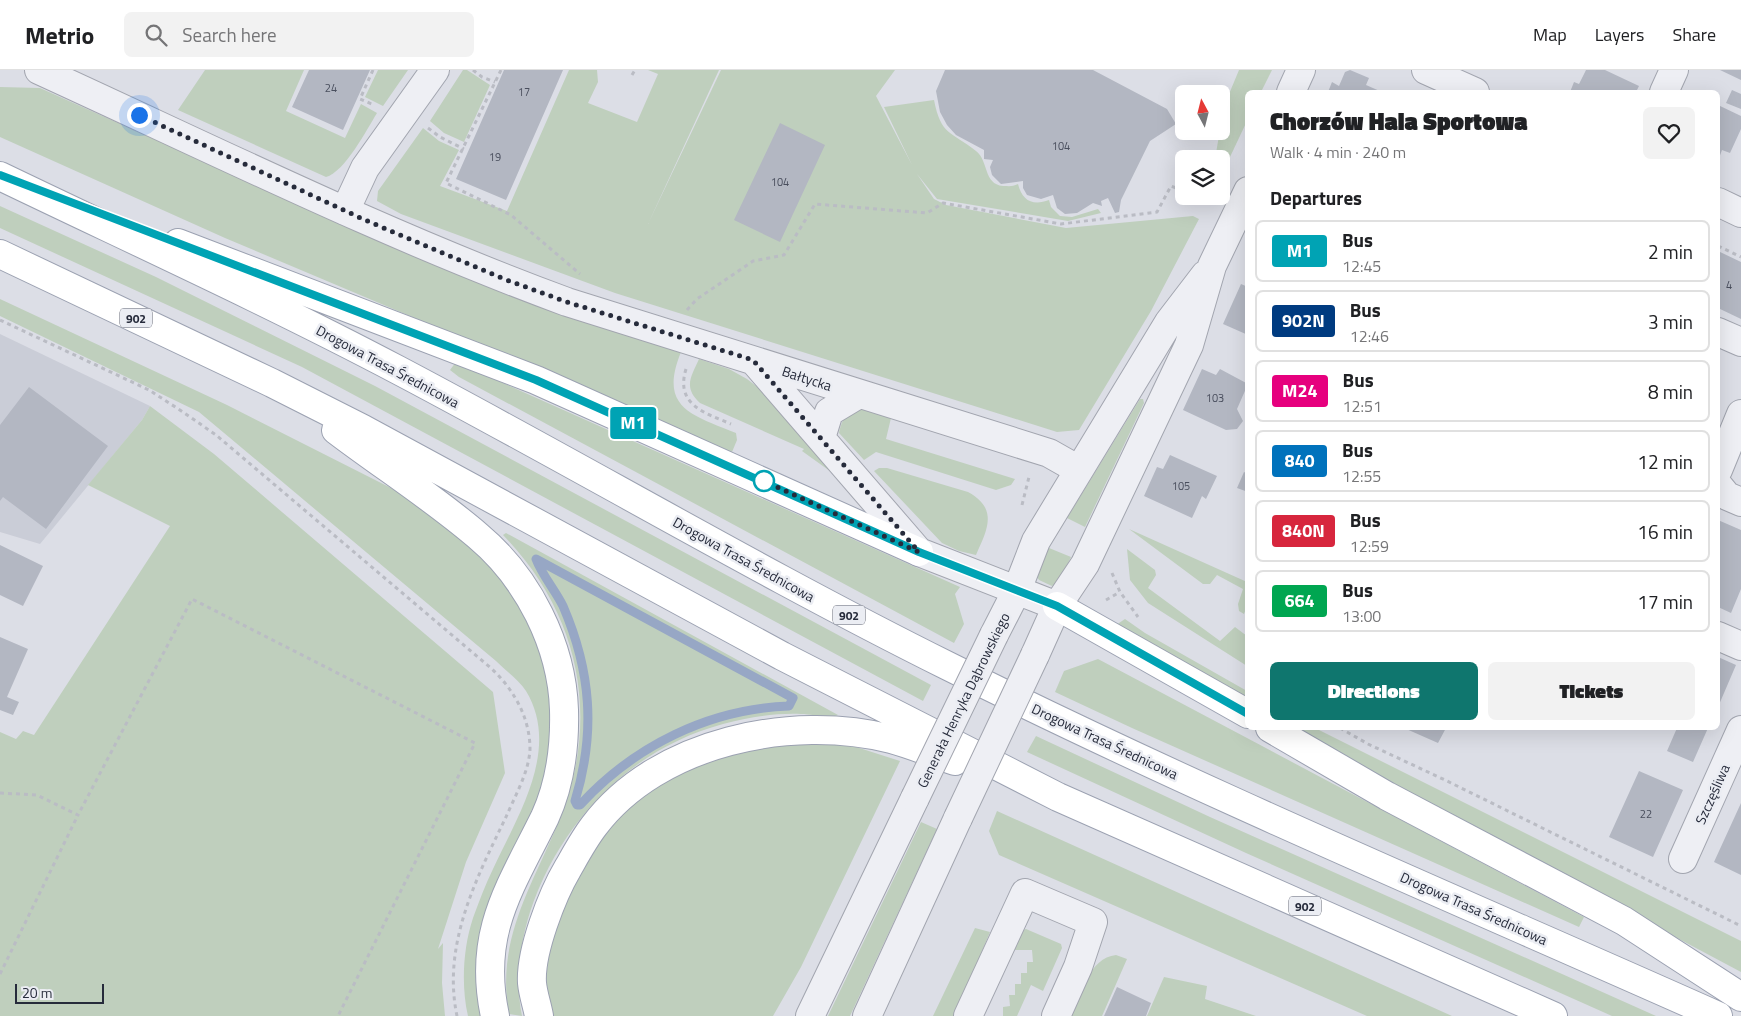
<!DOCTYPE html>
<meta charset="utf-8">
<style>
body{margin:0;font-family:"Titillium Web",sans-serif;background:#f2f2f2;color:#202124;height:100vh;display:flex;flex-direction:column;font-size:19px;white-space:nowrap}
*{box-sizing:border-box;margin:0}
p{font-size:16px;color:#757577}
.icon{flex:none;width:28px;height:28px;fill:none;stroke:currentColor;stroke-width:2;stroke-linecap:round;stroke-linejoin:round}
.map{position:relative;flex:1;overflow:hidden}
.side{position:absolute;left:1245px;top:20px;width:475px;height:640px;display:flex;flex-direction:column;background:#fff;border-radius:8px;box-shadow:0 5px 20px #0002}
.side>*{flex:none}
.badge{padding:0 10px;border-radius:4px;font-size:18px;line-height:32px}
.needle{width:32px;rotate:353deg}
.fabs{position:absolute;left:1175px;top:15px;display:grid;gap:10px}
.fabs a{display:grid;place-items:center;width:55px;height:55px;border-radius:8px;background:#fff;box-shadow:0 5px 20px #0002;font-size:25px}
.scale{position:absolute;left:15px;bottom:12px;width:89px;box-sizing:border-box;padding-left:5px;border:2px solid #262b3b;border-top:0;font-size:14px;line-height:18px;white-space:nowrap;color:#262b3b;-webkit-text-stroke:4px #ebedf3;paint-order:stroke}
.you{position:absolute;width:25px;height:25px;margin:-12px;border:4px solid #fff;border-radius:50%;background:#1a73e8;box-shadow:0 0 0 8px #1a73e833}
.map>.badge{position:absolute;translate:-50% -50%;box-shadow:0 0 0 2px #fff}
h2{padding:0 25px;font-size:19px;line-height:45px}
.round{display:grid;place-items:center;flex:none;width:52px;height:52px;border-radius:8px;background:#f2f2f2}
.summary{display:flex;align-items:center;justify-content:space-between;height:85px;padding:0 25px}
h1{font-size:24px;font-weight:800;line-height:38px}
.action{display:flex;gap:10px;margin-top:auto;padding:10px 25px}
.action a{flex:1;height:58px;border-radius:8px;background:#0f766e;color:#fff;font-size:20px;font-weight:800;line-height:58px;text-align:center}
.action a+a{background:#f2f2f2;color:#202124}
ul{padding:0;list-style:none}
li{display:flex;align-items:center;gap:15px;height:62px;margin:0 10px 8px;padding:0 15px;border:2px solid #e0e0e0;border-radius:8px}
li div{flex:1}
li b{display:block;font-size:19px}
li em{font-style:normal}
li .badge{min-width:55px;font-weight:700;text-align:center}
header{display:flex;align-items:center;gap:30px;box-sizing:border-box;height:70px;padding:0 25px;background:#fff;border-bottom:1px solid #e0e0e0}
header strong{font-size:24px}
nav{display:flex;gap:28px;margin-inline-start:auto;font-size:18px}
.search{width:350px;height:45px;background:#f2f2f2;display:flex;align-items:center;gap:12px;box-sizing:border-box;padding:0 18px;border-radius:8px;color:#757577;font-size:19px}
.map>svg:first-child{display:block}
.built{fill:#cacdd7}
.green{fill:#bfcfbd}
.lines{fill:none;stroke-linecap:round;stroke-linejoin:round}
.stream{stroke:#97a7c5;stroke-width:9}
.building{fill:#b3b7c2}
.minor-casing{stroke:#a2a5af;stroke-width:30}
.major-casing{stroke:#9ba1b1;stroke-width:30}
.path{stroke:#babcc4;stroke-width:3;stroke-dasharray:4 4;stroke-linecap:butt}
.minor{stroke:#eeeff4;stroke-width:28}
.major{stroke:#fff;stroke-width:28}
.minor-bridge-casing{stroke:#a2a5af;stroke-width:30;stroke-linecap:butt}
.minor-bridge{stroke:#eeeff4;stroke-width:28}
.line-casing{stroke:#fff;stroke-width:11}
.line{stroke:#00a3b4;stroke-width:8}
.walk{stroke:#262b3b;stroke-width:5;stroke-dasharray:0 9}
.stop-dot{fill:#fff;stroke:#00a3b4;stroke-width:2.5}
.labels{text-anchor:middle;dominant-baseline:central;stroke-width:5;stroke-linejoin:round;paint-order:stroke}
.number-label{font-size:11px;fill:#494e5d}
.shield{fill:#ebedf3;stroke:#616572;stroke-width:1}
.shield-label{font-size:12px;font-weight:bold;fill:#262b3b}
.street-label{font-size:14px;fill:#262b3b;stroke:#ebedf3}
</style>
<header>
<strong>Metrio</strong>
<div class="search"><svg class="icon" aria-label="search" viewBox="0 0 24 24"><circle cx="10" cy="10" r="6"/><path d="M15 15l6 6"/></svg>Search here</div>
<nav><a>Map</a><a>Layers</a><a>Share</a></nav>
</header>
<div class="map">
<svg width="1741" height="946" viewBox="0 0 1741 946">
<rect width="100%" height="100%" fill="#dcdee6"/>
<path class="built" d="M0,264l150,72 -8,14 -102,124 -40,-12z"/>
<path class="green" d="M205,0h99l-18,41 59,27 16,-34 16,9c-10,16 -32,59 -51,64l-148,-67z
M378,0h30l-25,36 -18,-9z
M463,0h4l23,15 -26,57 -20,-9 -14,-12z
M569,0h28l1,12 -10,21 49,19 21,-48 -10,-4h71l-71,154 73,-154h174l-19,26 36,69 -28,-58 50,-7c7,36 17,31 42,51 13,10 7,33 27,35 6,0 9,1 15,-2 4,17 15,22 31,16l2,7 9,9 12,1 26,-8 3,4 -33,8 -131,-22 -20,-25 17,25 12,6 120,23 127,-12 6,3 -48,92 -72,119 -22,2 -442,-139 -214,-79 -24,-13 1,-10 45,-63 16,13 20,9 -19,36 67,25z
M1239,0h33l-11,22h-13l-1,29 -26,55v-17h-6l9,-53z
M0,17l40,1 411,184 59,24 171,56c-23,56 11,63 55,81l1,7 -5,12 -507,-214 -225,-101z
M0,136l156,71 219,109 556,299 -8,16 -621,-334 -302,-139z
M0,229l227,106 164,83 38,23 29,22 52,52 37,75 7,76 -8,40 -65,240h-13c-7,-30 -5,-68 5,-98 6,-16 12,-33 20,-49 25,-54 68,-120 33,-178 -7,-11 -21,-21 -30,-30l-297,-249 -199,-96z
M699,289l30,10 18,10 18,14 76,86 -39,-28 2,-2 -104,-46c-17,-16 -9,-26 -1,-44z
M456,292l504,225 -5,7 9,30 -10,19 -495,-266 -9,-7z
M1140,329h3l1,4 -59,124 -18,-9z
M150,336l64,48 279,238 12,81 -39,89 -28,87 5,-6 -1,40 3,33h-445v-284l16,7 7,-8 11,4 136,-209 -82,-41 54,-65z
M861,339l30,9 -5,21 129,40 -4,6 -15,5 -120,-38 -12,8 -25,-27c3,-14 8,-23 22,-24z
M879,398h8l81,24c31,17 19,38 8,63l-17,-4 -17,-8 -68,-72z
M1129,459l118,53v24l-3,8 -5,-3 -1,-7 5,-15 -26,-14 -7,9h-7z
M506,463l332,182c-9,4 -26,-1 -37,-1 -26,-1 -53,3 -78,10 -93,25 -163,98 -193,188 -10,32 -15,70 -8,104l-13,-2c-13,-71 20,-123 47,-186 46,-104 26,-212 -53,-293z
M1049,478l22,9 -12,25 -7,4 -13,-6 -3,-5 1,-6z
M1127,479l28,21 1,5 -8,13 72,53 15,-14 12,9v30l-99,-63 -18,-23z
M1125,549l20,14 102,58v17l-134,-81z
M1098,589l486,258 -5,10 -447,-199 -77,-36 9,-21z
M1283,658h32l426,213v31z
M1036,666l174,81 446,199h-44l-366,-163 -219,-101z
M798,670l55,6 47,15 -99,206 -28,49h-222l-5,-38 5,-40 10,-31 46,-81 42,-37 62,-33z
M997,741l455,205h-85l-368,-161 -10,-24z
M921,752l16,7 -87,187h-22z
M975,858l15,4 -31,75 -5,9h-21z
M1026,859l35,15 1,4 -19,43 -12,-6 -14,31h-14v-9l7,-1 -1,-11h6v-11h6v-11h6v-11h6l-1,-12h-18l6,-19z
M1116,885l11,4 -25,57h-31c10,-22 18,-58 45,-61z
M1164,907l43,9 -2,13 51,17h-109z"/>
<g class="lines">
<path class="stream" d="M536,489l257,139 -4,8c-80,3 -155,40 -209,99h-3l-2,-4c21,-69 16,-130 -12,-195 -8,-16 -21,-31 -27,-47z"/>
</g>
<path class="building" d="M309,0h61l-27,60 -51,-23z
M504,0h59l-57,130 -50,-21z
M945,0h148l74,39 9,15 -26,17 -29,59 -2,12 -4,1 -7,-15 -7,3 1,5 -9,-3 -16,10 -12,1 -8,-6 -4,-13 -12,4 -14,-4 -4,-7v-7l-22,3 -9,-9 -2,-8 3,-7 -9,-1v-9l-28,-15 -9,-10 -7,-13 -4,-21z
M1350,0l19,8 -3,7 16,7h-54l4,-10 7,4 6,-14z
M1586,0h19l34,16 -3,6h-66l4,-10 5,2z
M1720,0h21v10z
M1732,20l9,4v15l-15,-6z
M1718,35l23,11v13l-11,24 -8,-3 -4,11z
M780,53l45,22 -45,97 -46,-22z
M1718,181l23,11v57l-23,-11z
M1241,214l7,3v48l-25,-11z
M1202,299l14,6 4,-6 28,15 -11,25 6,12 -6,8 -11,1 -43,-20z
M29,317l79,59 -62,83 -43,-32 -3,4v-76z
M1170,385l47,21 -11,23 -4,-3 -10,22 -48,-22 13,-29 6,2z
M1244,402l4,2v18l-11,-4z
M1718,450l23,10v59l-10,24 -13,-6z
M0,475l43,21 -20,40 -23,-11z
M0,567l28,12 -21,48 12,5 -6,13 -13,-5z
M1718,587l18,8 -18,42z
M1404,658h42l-8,15z
M1677,658h31l-15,34 -26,-11z
M1639,701l44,19 -30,67 -44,-20z
M1741,733v72l-27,-13z
M1117,917l34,16 -5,13h-42z"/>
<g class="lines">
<g class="minor-casing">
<path id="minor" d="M39,0c175,80 348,166 528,232l482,151 30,17
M1426,0l49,22
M1291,22l10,-22
M1664,22l10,-22
M1718,132l23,11
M345,141l20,-43 70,-98
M1718,262l23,10
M754,291l165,191 138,54
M821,368l8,-26 30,-18
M1718,400l23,-56
M1718,415l9,11 14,6
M994,565l23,-45 19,-49 133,-219 36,-47
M1718,566l23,10
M1035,585l22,-49 28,-42 104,-219 23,-79 36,-75
M1683,789l58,-129
M810,946l105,-218
M867,946l91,-198
M968,946l57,-123 68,29 -15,45 -22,49"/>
</g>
<g class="major-casing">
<path id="major" d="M0,106c133,64 267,125 398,194 184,97 363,203 550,296 252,126 512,235 770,350
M178,173l358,137 383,172
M0,184l272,129 91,46 419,227 276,141 495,219
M336,360c46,35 98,68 142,106 50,42 84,109 86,174 1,36 -4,74 -19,107 -35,71 -68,116 -50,199
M1057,536l191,108
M1270,658l117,68 237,125 117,76
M539,946c-2,-11 -6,-22 -7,-33 -2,-31 20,-88 36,-115 8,-14 16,-29 26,-42 64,-85 198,-112 297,-87 22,6 43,15 64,22"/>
</g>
<path class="path" d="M373,0l-13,29 14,6
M473,0l9,7 13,5
M501,0l-55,113 65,32 69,59
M632,5l3,-5
M428,58l12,9 24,12
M1198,126l13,6
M1718,176l23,11
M687,240l10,-11 56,-38 31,-6 31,-51 112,9 16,-10 118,21 96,-12 14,-26 13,5
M0,250l149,70 34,22 33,23 276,234c22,21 38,49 38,80 -1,23 -15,47 -24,68 -30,62 -64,128 -49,199
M686,299c-11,36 19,44 45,55
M1022,435l7,-28
M1112,503l8,19 18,25
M1106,530l14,-8
M1340,658l28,16 77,36 296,146
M0,723l37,2 41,20 114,-216 283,144 -137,273
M0,904l78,-159"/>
<use href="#minor" class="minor"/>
<use href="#major" class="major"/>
<g class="minor-bridge-casing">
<path id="minor-bridge" d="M915,728l79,-163
M958,748l77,-163"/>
</g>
<use href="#minor-bridge" class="minor-bridge"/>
</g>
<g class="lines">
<g class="line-casing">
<path id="line" d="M0,105l536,205 383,172 138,54 191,108"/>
</g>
<use href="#line" class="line"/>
<path class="walk" d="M139,45l226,105 139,59 63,23 186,58 166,192 -155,-71"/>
</g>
<circle class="stop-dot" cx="764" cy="411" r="10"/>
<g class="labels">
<g class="number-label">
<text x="331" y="18">24</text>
<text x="524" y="22">17</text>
<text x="1061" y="76">104</text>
<text x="495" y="87">19</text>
<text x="780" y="112">104</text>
<text x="1729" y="215">4</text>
<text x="1215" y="328">103</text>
<text x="1181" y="416">105</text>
<text x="1646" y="744">22</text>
</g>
<g class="shield">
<rect x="120" y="238.5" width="32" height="19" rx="4"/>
<rect x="833" y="535.5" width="32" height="19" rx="4"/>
<rect x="1289" y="826.5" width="32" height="19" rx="4"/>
</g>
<g class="shield-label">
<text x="136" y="248">902</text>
<text x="849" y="545">902</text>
<text x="1305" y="836">902</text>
</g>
<g class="street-label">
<text transform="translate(388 296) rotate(28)">Drogowa Trasa Średnicowa</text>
<text transform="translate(807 308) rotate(18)">Bałtycka</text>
<text transform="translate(744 489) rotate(29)">Drogowa Trasa Średnicowa</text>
<text transform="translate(963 630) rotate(-64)">Generała Henryka Dąbrowskiego</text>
<text transform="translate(1105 671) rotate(25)">Drogowa Trasa Średnicowa</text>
<text transform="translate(1712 724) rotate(-66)">Szczęśliwa</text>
<text transform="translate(1474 838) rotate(24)">Drogowa Trasa Średnicowa</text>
</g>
</g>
</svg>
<div class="fabs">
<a><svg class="needle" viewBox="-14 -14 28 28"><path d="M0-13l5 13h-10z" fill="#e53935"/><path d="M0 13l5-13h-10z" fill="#757577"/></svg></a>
<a><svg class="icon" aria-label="layers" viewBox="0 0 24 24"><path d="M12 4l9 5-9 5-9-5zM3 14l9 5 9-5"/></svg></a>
</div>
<div class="scale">20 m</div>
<div class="you" style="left:139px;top:45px"></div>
<b class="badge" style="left:633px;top:353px;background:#00a3b4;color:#fff">M1</b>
<section class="side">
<div class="summary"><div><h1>Chorzów Hala Sportowa</h1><p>Walk · 4 min · 240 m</p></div><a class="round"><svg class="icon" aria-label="heart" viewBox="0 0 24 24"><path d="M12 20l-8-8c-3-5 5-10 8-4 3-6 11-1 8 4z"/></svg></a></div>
<h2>Departures</h2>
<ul>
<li><span class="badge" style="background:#00a3b4;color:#fff">M1</span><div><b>Bus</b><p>12:45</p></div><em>2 min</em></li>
<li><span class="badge" style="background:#003b80;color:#fff">902N</span><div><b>Bus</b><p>12:46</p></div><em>3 min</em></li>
<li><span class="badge" style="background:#e6007e;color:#fff">M24</span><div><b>Bus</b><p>12:51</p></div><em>8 min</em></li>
<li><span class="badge" style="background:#0072bc;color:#fff">840</span><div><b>Bus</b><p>12:55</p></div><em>12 min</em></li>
<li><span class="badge" style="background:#d7263d;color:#fff">840N</span><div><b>Bus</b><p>12:59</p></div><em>16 min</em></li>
<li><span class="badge" style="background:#00a651;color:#fff">664</span><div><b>Bus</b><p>13:00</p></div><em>17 min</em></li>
</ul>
<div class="action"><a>Directions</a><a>Tickets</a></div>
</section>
</div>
